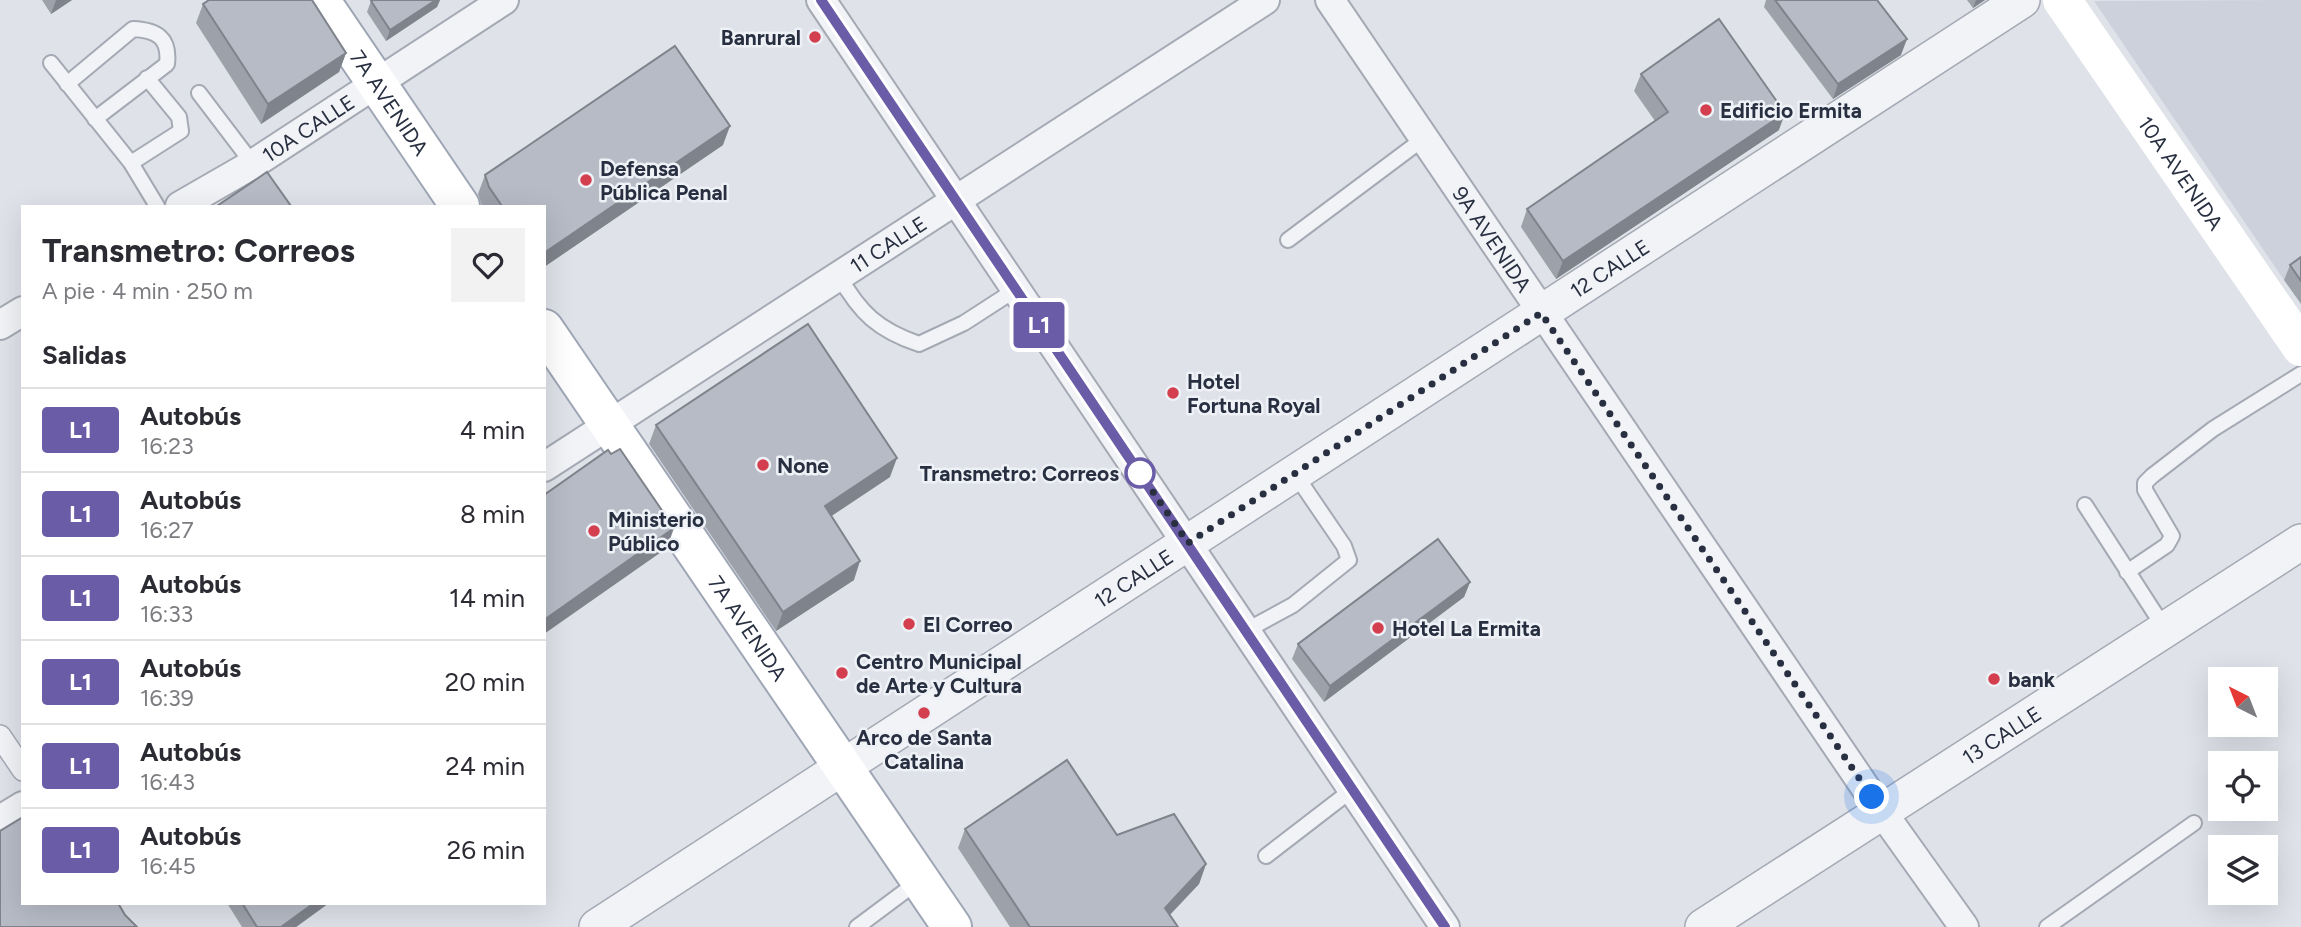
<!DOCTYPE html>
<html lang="es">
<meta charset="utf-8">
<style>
body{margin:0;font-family:Figtree,sans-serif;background:#f2f2f3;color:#2b2b33;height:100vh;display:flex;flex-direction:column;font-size:26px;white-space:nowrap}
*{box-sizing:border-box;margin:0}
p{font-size:23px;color:#7c7c81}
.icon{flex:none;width:38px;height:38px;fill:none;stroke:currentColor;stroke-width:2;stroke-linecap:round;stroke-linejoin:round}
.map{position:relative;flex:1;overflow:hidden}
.panel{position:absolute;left:21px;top:205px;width:525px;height:700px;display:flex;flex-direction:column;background:#fff;border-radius:0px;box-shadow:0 7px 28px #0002}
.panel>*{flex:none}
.badge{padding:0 14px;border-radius:5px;font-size:24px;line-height:46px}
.needle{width:46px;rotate:318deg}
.controls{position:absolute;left:2208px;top:667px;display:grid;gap:14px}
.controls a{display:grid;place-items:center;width:70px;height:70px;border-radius:0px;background:#fff;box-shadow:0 7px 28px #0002;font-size:35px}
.you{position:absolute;width:35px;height:35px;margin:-18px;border:5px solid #fff;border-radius:50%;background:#1a73e8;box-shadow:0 0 0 10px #1a73e833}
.map>.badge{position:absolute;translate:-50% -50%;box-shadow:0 0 0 4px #fff}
h2{padding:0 21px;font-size:26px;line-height:63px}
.round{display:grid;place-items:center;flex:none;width:74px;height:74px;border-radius:0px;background:#f2f2f3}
.overview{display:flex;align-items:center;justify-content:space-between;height:119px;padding:0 21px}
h1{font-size:33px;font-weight:700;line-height:52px}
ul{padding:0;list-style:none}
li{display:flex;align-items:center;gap:21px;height:84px;padding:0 21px;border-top:2px solid #e1e1e2}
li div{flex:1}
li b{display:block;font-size:26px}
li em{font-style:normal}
li .badge{min-width:77px;font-weight:700;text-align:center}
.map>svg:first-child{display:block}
.built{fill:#cdd1db}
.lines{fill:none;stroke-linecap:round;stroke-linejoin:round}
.service-casing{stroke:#a4a9b3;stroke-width:18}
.pedestrian-casing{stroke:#a4a9b3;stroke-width:24}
.minor-casing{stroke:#a4a9b3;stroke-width:32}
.tertiary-casing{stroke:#a4a9b3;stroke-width:38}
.primary-casing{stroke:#9ea6b5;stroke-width:42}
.service{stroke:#f2f3f7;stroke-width:14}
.pedestrian{stroke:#f2f3f7;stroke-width:21}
.minor{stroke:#f2f3f7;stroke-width:28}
.tertiary{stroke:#f2f3f7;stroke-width:35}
.secondary{stroke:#fff;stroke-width:38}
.primary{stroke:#fff;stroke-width:38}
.wall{fill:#9da1aa}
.shaded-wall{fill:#7f838b}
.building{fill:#b6bbc6;stroke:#7f838b;stroke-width:2}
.line-casing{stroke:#fff;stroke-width:16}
.line{stroke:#6b5ca7;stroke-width:10}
.walk{stroke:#272f40;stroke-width:7;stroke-dasharray:0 12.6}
.poi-dot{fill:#d33f4e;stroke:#eef1f6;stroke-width:2.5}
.stop-dot{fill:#fff;stroke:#6b5ca7;stroke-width:3.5}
.labels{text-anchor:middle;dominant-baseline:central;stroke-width:5;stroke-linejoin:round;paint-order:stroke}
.poi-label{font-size:21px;font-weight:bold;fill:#272f40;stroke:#eef1f6;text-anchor:start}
.street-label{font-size:21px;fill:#272f40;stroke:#eef1f6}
.stop-label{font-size:21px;font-weight:bold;fill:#272f40;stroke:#eef1f6;text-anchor:end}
</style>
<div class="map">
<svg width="2301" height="927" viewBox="0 0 2301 927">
<rect width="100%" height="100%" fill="#dfe2e9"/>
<path class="built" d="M2301,0v269l-17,11 -190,-279z"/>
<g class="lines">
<g class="service-casing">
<path id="service" d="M51,63l80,100 26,43
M67,84l66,-55c24,1 37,9 34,35l-72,55
M199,93l54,71
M131,163l50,-32 -2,-14 -32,-39
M1288,240l135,-101
M839,276c21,37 39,54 80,68l45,-21 51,-33
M2085,505l80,124
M2127,572l40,-27 5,-9 -27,-46v-7l7,-7 61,-47 88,-55
M1247,630l46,-25 56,-45 -5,-14 -49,-72
M1266,856l87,-67
M857,927l63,-47
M2047,927l147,-104"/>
</g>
<g class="pedestrian-casing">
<path id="pedestrian" d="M0,736l23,34"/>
</g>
<g class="minor-casing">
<g id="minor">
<path d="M821,0l624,927"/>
<path id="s1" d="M1330,0l552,812 82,115"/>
<path id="s2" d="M180,206l73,-42 251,-164"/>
<path d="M0,325l23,-14"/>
<path id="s3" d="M544,467l721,-467"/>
<path d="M0,820l23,-14"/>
</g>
</g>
<g class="tertiary-casing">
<g id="tertiary">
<path id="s4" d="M597,927l1425,-927"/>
<path id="s5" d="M1703,927l598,-385"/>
</g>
</g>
<g class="primary-casing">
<g id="primary">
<path id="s7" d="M320,0l140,206"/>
<path id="s8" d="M544,329l408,598"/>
</g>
</g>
<use href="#service" class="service"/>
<use href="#pedestrian" class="pedestrian"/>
<use href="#minor" class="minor"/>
<use href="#tertiary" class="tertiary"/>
<path class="secondary" id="s6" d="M2062,0l239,347"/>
<use href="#primary" class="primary"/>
</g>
<path class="wall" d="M42,0h30l-21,14z
M373,0h67l-3,7 -51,34 -19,-29 4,-11z
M1766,0h111l24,55 -68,44 -69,-92z
M1967,0h18l-12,8z
M203,4l143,49 -7,19 -78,52 -65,-101z
M1641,74l138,56 -223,149 -35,-52 6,-18 128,-88 -21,-30z
M723,145l-179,122v-61h-62l-4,-12 7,-19z
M2301,257v47l-17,-24 6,-15z
M656,425l234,52 -59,39 23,64 -78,51 -127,-187z
M1470,582l-6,15 -140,105 -32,-43 6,-15z
M965,829l241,35 -7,20 -29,31 8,12h-168l-52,-79z
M227,903h102l-33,24h-54z"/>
<path class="shaded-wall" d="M56,0h16l-21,14z
M436,0h4l-3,7 -51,34 4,-11z
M1976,0h9l-12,8z
M1907,39l-6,16 -68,44 5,-15z
M346,53l-7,19 -78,52 7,-20z
M1785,113l-6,17 -223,149 7,-18z
M730,126l-7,19 -179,122v-14z
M897,458l-7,19 -72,48 7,-19z
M674,528l-7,20 -123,86v-14z
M860,561l-6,19 -78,51 7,-19z
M1470,582l-6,15 -140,105 6,-16z
M1206,864l-7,20 -41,43 7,-19z
M314,903h15l-33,24h-15z"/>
<path class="building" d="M209,0h103l34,53 -78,51 -65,-100z
M373,0h63l-46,30 -19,-29z
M1775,0h102l30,39 -69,45z
M1719,19l66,94 -222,148 -36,-52 141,-97 -27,-38z
M675,46l55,80 -186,127v-47h-42l-13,-19 -4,-12z
M267,172l24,34h-74z
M2301,257v24l-11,-16z
M808,324l89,134 -72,48 35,55 -77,51 -127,-187z
M620,449l54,79 -130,92v-125l64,-45 3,4z
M1438,539l32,43 -140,104 -32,-42z
M1067,760l50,75 57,-21 32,50 -41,44 13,19h-148l-65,-98z
M23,817v86h95l7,12 12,12h-137v-96z
M242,903h72l-33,24h-24z"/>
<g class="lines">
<g class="line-casing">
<path id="line" d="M821,0l624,927"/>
</g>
<use href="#line" class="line"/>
<path class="walk" d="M1140,473l-4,-6 52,76 353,-230 331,484"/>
</g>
<g class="poi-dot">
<circle cx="815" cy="37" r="7"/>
<circle cx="1706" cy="110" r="7"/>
<circle cx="586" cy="180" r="7"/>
<circle cx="1173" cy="393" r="7"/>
<circle cx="763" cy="465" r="7"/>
<circle cx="594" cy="531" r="7"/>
<circle cx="909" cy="624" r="7"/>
<circle cx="1378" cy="628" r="7"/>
<circle cx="842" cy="673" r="7"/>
<circle cx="1994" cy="679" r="7"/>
<circle cx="924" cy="713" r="7"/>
</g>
<circle class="stop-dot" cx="1140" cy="473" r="14"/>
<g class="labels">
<g class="poi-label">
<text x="801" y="37" text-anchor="end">Banrural</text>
<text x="1720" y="110">Edificio Ermita</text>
<text x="600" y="168">Defensa<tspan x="600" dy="24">Pública Penal</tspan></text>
<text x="1187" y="381">Hotel<tspan x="1187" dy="24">Fortuna Royal</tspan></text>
<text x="777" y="465">None</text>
<text x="608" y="519">Ministerio<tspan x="608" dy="24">Público</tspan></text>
<text x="923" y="624">El Correo</text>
<text x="1392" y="628">Hotel La Ermita</text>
<text x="856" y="661">Centro Municipal<tspan x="856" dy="24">de Arte y Cultura</tspan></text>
<text x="2008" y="679">bank</text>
<text x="924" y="737" text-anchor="middle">Arco de Santa<tspan x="924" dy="24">Catalina</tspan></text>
</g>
<g class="street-label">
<text stroke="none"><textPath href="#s7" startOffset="124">7A AVENIDA</textPath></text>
<text stroke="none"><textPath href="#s2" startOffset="150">10A CALLE</textPath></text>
<text stroke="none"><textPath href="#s6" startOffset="210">10A AVENIDA</textPath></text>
<text stroke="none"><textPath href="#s1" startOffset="289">9A AVENIDA</textPath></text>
<text stroke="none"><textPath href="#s3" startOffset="410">11 CALLE</textPath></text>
<text stroke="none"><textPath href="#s4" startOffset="1208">12 CALLE</textPath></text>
<text stroke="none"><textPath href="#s4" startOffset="640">12 CALLE</textPath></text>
<text stroke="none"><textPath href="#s8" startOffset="362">7A AVENIDA</textPath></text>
<text stroke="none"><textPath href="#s5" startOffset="355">13 CALLE</textPath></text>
</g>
<g class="stop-label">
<text x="1119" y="473">Transmetro: Correos</text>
</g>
</g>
</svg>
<div class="controls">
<a><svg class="needle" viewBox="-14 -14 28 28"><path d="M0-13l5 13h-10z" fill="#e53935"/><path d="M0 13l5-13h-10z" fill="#7c7c81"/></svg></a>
<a><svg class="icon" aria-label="locate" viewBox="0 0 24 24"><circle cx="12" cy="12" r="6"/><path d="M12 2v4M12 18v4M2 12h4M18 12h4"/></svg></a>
<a><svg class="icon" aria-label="layers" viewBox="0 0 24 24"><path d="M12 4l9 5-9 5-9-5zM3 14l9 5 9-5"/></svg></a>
</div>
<div class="you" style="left:1872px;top:797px"></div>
<b class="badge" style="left:1039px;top:325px;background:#6b5ca7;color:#fff">L1</b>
<section class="panel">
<div class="overview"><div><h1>Transmetro: Correos</h1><p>A pie · 4 min · 250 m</p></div><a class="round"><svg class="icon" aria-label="heart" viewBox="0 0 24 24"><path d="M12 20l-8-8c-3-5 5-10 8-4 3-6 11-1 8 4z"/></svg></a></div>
<h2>Salidas</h2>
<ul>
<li><span class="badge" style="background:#6b5ca7;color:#fff">L1</span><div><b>Autobús</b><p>16:23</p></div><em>4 min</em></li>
<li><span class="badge" style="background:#6b5ca7;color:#fff">L1</span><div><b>Autobús</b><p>16:27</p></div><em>8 min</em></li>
<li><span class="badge" style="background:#6b5ca7;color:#fff">L1</span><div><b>Autobús</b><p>16:33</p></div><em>14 min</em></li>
<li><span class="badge" style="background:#6b5ca7;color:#fff">L1</span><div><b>Autobús</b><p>16:39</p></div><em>20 min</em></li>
<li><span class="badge" style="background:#6b5ca7;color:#fff">L1</span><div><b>Autobús</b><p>16:43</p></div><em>24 min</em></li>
<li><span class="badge" style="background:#6b5ca7;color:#fff">L1</span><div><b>Autobús</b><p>16:45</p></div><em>26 min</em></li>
</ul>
</section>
</div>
